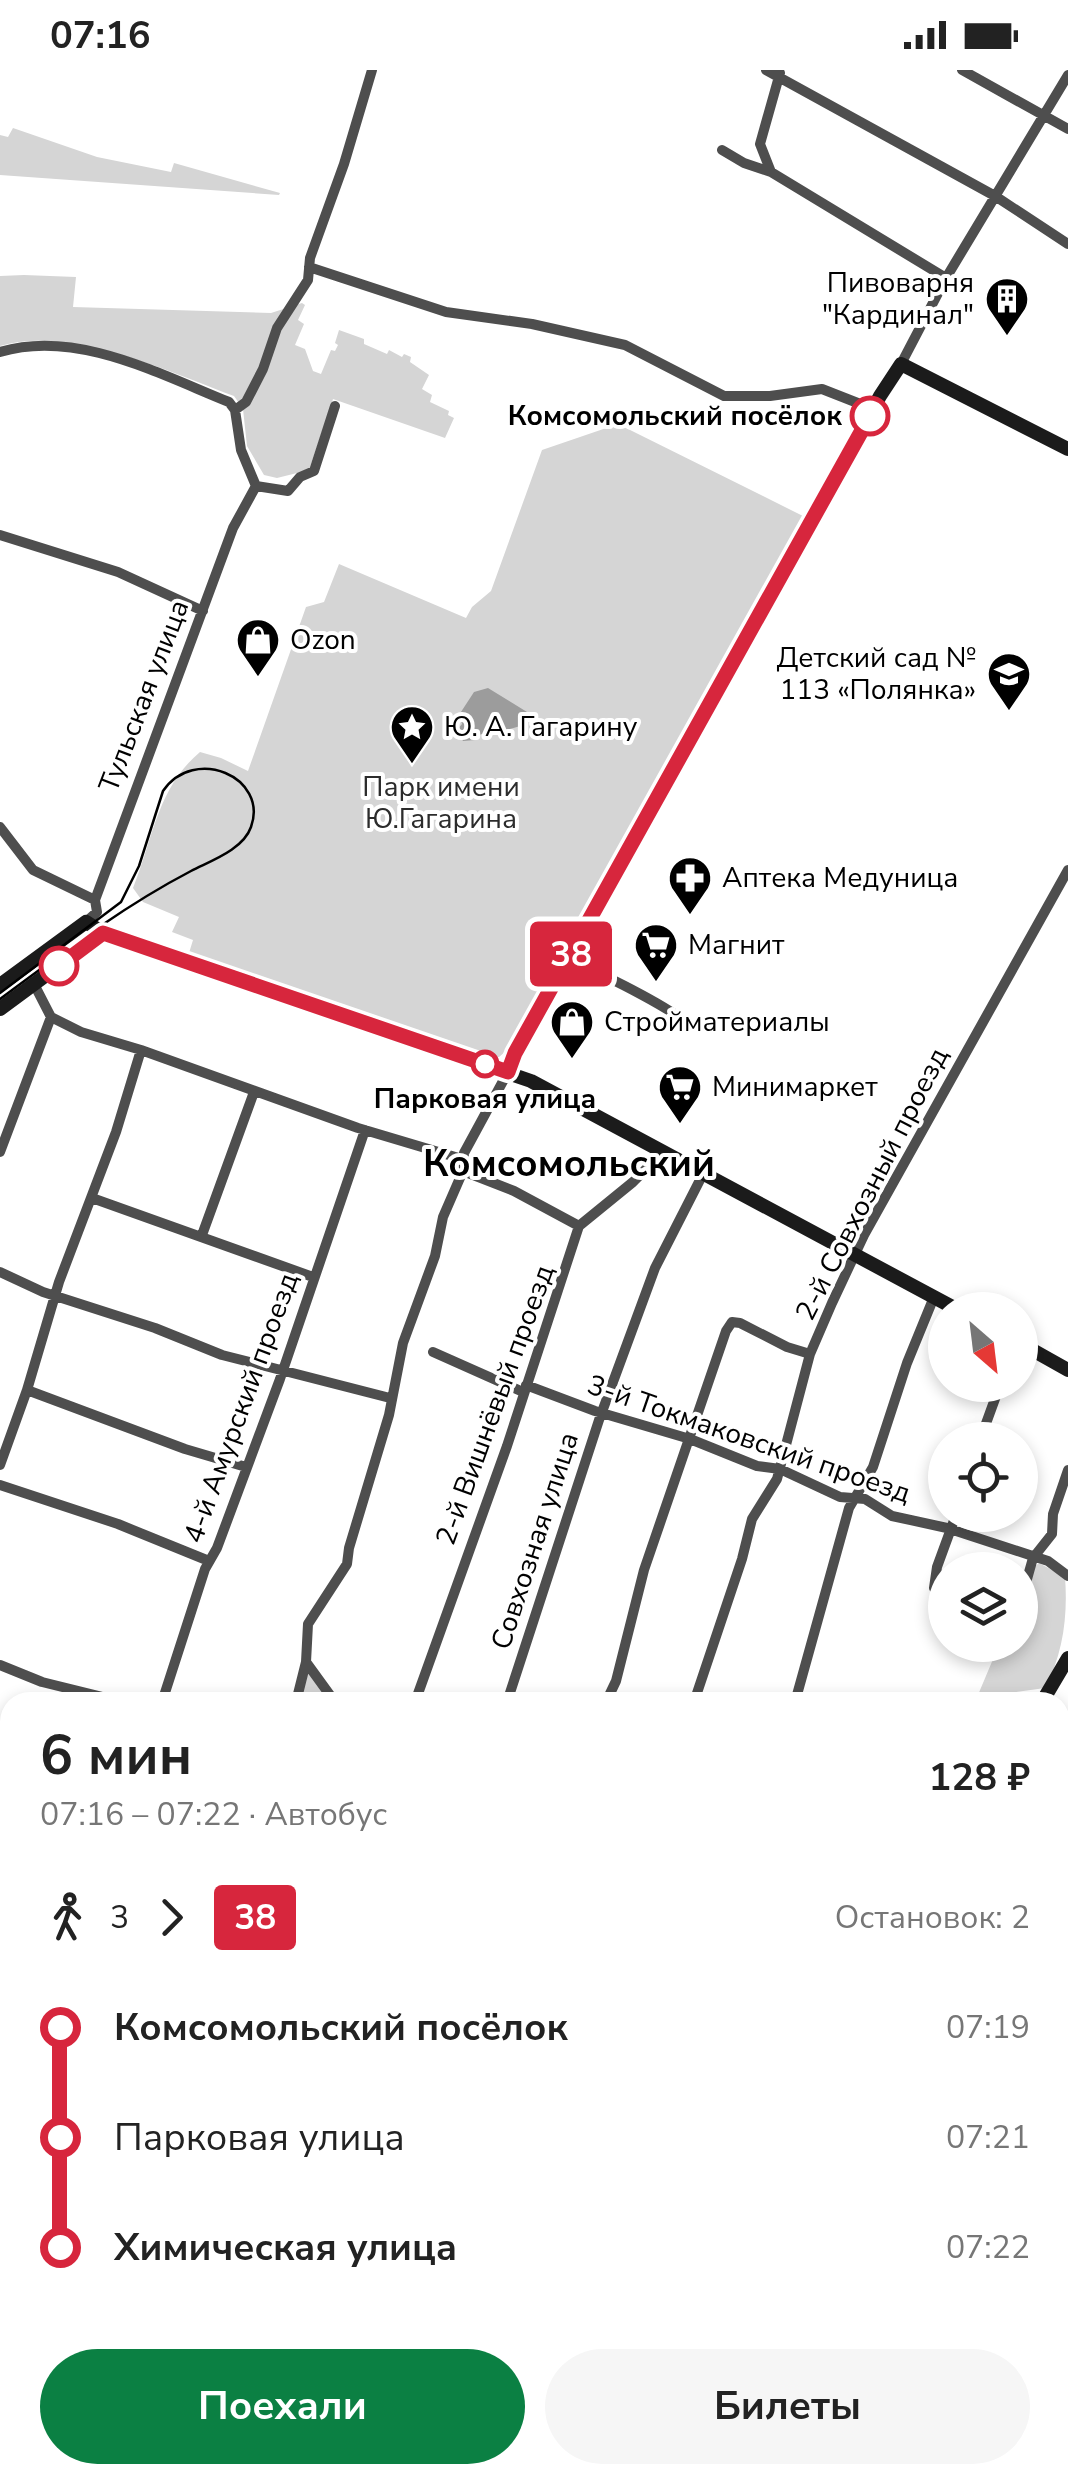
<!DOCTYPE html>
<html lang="ru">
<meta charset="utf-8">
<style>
body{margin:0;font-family:"Nunito Sans",sans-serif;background:#f6f6f6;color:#222;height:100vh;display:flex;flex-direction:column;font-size:38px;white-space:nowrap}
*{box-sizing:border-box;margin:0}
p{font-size:32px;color:#767676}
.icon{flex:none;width:55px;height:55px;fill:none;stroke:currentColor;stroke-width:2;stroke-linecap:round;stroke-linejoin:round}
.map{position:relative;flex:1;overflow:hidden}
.panel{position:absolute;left:0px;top:1622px;width:1070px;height:792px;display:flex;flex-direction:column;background:#fff;border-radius:30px 30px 0 0;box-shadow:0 5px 15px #0003}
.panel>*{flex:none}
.badge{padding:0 20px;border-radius:8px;font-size:35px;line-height:65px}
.needle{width:65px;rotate:152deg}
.tools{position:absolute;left:928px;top:1222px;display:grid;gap:20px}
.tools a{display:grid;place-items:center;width:110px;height:110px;border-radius:50%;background:#fff;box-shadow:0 5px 15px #0003;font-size:50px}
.map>.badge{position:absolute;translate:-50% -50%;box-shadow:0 0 0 5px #fff}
.legs{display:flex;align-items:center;gap:15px;height:110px;padding:0 40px;font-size:32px}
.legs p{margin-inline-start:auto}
.overview{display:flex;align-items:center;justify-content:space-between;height:170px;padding:0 40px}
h1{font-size:55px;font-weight:700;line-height:75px}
.button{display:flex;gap:20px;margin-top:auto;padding:20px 40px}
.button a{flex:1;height:115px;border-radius:60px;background:#0b8043;color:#fff;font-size:40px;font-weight:700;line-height:115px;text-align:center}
.button a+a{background:#f6f6f6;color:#222}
ul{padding:0 40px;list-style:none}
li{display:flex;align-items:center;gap:35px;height:110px;font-size:38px}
li i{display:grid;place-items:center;width:15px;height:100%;margin:0 12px;background:currentColor}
li i::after{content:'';width:25px;height:25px;margin:-12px;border:8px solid;border-radius:50%;background:#fff}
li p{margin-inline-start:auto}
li:first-child i{background:linear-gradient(#0000 50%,currentColor 0)}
li:last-child i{background:linear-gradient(currentColor 50%,#0000 0)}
.status{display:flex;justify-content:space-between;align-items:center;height:70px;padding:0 50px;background:#fff;direction:ltr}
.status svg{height:28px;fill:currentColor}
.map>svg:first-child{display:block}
.green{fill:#d5d5d5}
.water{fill:#9c9c9c}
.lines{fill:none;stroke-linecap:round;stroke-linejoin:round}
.stream{stroke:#9c9c9c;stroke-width:2.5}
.river{stroke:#9c9c9c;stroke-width:18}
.primary-casing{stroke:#dbdbdb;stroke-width:20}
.street{stroke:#4e4e4e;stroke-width:10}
.secondary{stroke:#1b1b1b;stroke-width:14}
.primary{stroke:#000;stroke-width:15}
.tram{stroke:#000;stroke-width:2.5}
.line-1-casing{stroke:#fff;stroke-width:22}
.line-1{stroke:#d7263d;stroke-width:15}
.stop-1-dot{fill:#fff;stroke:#d7263d;stroke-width:5}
.labels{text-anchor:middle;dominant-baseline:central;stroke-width:8;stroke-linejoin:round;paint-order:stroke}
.poi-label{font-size:28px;fill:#000;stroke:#fff;text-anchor:start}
.stop-label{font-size:28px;font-weight:bold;fill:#000;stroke:#fff;text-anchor:end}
.street-label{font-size:28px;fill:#000;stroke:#fff}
.park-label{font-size:28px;fill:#2c2c2c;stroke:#fff}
.district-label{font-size:38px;font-weight:bold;fill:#000;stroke:#fff}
</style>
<div class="status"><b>07:16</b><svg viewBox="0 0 49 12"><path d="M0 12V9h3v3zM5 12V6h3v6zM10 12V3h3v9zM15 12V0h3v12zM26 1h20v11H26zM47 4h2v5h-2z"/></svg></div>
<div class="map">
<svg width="1068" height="2414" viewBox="0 0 1068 2414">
<rect width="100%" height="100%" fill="#fff"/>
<path class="green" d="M13,58l84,29 74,15 3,-9 106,30 -1,2 -279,-20v-40l8,2z
M24,205l52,2 -3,30 198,6 31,-10 3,2 -7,15 6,4 -9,21 10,4 8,22 8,3 10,-24 4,1 3,-6 -3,-2 4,-13 25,9v5l23,10 2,-4 13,7 2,-3 7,3 -1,5 19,13 -7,14 10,6 -2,7 19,9 -1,4 6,3 -9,20 -112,-39 -24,71 -32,8 -13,-3 -17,-29 -4,-37 -9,-13c-64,-24 -166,-71 -234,-50v-70z
M618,354l189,94 -294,527 -14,12 -9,1 -301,-105 4,-13 -21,-8 7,-15 -36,-15 -10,-14c20,-49 24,-100 67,-136l21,6 27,13 58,-164 18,-5 15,-38 127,54 6,-11 19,-16 51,-141z
M1039,1493l26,14c3,39 -2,77 -20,111l-44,6 -5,8h-21l24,-57h21v-33l14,-45z
M308,1602l22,30h-30z
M1068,1724v144l-8,-7v-126z
M0,1843l10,2v154l-10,-2z
M0,2083h10v53h-10z
M10,2389v16h89l6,7 -105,2v-14z
M511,2405h56l-8,9h-57z
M829,2405l65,3 82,-3 10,9h-148z"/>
<path class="water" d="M488,618l39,24 3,6 -3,6c-11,3 -37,12 -46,10l-6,6 -12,1 -6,-11 5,-6 -3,-9 15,-23z"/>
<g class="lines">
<path class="stream" d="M1060,1756l8,-9"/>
<path class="river" d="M0,1964l10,-2"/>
<g class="primary-casing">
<path id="primary" d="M1060,1722l8,-10
M486,2414l10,-9"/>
</g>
<path class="street" d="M766,0l229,126 73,48
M962,0l106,59
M722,80l22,13 27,9 175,106
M771,102l-11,-28 20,-71
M309,197l137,45 86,12 93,21 99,51h46l52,-7 51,20
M0,282c76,-23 159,22 229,50l6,8 6,40 15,36
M901,294l45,-86 122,-203
M235,340l11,-8 17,-33 14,-41 31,-48 2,-22 34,-94 28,-94
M256,416l32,5 12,-14 14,-6 21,-65
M0,465l118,37 85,39
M0,757l33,43 62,30
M86,852l11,-10 -2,-12 138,-372 23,-42
M566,894c8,3 15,4 23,6 17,5 89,42 97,54
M34,914l17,33 30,15 60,18 217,78 104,31
M0,1082l51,-135
M463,1101l51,20 65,35
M92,1128l221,79
M202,1165l52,-143
M0,1202l43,20 112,36 67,27 168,43
M433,1282l90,40
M526,1315l69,26 95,28 67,27 23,3 60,28 25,2 27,17 55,12 101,33 20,15
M27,1320l158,59 61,18
M980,1370l20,-55
M0,1395l27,-75 32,-108 57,-150 25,-82
M0,1415l118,39 91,37
M934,1518l3,-21 19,-52
M1020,1534l13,-46 19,-24 1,-20 15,-44
M306,1592l29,40
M0,1595l42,17 81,20
M162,1632l43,-133 12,-21 63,-169 85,-249
M296,1632l10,-40 2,-38 39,-60 2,-16 40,-133 14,-72 32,-87 8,-39 20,-46 1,-18 44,-81
M415,1632l92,-256 72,-220 54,-44 15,-15 10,-18
M507,1632l92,-282 56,-152 48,-94
M606,1632l10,-21 28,-111 82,-239 6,-9 8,1 47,24 23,7
M694,1632l48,-143 10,-40 25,-40 33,-125 22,-51 32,-68 204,-365
M795,1632l54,-194 24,-41 34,-104 27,-66
M0,1695l10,3
M0,1799l10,4
M1060,1961l8,-10
M0,2078h10
M1060,2126l8,-10
M1060,2329l8,-12
M1060,2375h8
M979,2405l11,9
M761,2414l8,-9"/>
<path class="secondary" d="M0,915l86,-63 17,11 428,148 427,229
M0,939l103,-76
M508,1002l7,-19 187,-330 178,-327 21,-32 167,85
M1020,1273l48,27
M1042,1632l26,-44"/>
<use href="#primary" class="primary"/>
<path class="tram" d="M0,923l121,-91 18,-36 24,-75c31,-46 106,-14 88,36 -8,23 -41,34 -60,44 -69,36 -129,82 -191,128"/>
</g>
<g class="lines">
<g class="line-1-casing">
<path id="line-1" d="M59,896l44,-33 405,139 7,-19 355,-637"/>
</g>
<use href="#line-1" class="line-1"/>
</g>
<defs>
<g id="building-pin" transform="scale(2.25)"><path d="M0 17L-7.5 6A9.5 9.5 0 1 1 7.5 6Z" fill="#000" stroke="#fff"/><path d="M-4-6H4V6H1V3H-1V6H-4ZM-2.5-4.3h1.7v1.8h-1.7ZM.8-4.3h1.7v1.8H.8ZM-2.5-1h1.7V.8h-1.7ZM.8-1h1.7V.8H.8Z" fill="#fff"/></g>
<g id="shop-pin" transform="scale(2.25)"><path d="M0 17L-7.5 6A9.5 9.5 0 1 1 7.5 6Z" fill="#000" stroke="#fff"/><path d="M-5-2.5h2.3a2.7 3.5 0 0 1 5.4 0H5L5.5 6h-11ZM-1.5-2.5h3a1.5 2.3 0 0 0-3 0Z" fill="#fff"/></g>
<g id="school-pin" transform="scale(2.25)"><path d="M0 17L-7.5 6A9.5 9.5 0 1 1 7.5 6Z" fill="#000" stroke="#fff"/><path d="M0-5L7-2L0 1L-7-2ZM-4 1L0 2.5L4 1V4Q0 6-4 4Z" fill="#fff"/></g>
<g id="sight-pin" transform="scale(2.25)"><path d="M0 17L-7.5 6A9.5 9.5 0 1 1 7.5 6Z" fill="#000" stroke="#fff"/><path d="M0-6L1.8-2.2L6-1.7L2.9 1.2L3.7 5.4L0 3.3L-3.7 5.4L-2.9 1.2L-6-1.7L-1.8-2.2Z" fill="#fff"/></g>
<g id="pharmacy-pin" transform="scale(2.25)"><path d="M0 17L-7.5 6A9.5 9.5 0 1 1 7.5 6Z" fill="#000" stroke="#fff"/><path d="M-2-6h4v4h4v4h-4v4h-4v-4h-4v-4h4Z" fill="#fff"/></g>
<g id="supermarket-pin" transform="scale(2.25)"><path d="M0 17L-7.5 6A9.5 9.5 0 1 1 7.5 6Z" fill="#000" stroke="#fff"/><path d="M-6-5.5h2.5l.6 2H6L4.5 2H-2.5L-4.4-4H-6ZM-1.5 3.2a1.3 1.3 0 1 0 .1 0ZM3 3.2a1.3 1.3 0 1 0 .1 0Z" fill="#fff"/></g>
</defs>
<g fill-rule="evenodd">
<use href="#building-pin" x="1007" y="229"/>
<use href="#shop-pin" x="258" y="570"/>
<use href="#school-pin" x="1009" y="604"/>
<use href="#sight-pin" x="412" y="657"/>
<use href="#pharmacy-pin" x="690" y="808"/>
<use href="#supermarket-pin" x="656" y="875"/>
<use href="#shop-pin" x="572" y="952"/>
<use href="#supermarket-pin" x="680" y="1017"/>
</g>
<g class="stop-1-dot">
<circle cx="870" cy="346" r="18"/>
<circle cx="59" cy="896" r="18"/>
<circle cx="485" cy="994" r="12"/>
</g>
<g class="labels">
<g class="poi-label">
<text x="974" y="213" text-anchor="end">Пивоварня<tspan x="974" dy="32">"Кардинал"</tspan></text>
<text x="290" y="570">Ozon</text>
<text x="976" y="588" text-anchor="end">Детский сад №<tspan x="976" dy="32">113 «Полянка»</tspan></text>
<text x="444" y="657">Ю. А. Гагарину</text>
<text x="722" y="808">Аптека Медуница</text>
<text x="688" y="875">Магнит</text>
<text x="604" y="952">Стройматериалы</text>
<text x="712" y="1017">Минимаркет</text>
</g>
<g class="stop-label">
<text x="842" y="346">Комсомольский посёлок</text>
<text x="485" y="1029" text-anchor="middle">Парковая улица</text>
</g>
<g class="street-label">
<text transform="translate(144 626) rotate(-69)">Тульская улица</text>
<text transform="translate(872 1114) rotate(-63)">2-й Совхозный проезд</text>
<text transform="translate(495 1335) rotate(-70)">2-й Вишнёвый проезд</text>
<text transform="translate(241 1338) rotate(-70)">4-й Амурский проезд</text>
<text transform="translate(749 1369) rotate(19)">3-й Токмаковский проезд</text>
<text transform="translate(535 1471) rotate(-72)">Совхозная улица</text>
</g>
<g class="park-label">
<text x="441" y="717">Парк имени<tspan x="441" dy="32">Ю.Гагарина</tspan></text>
</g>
<g class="district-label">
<text x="569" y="1093">Комсомольский</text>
</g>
</g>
</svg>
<div class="tools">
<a><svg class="needle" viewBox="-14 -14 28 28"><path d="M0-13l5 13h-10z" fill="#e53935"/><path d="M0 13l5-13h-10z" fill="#767676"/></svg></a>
<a><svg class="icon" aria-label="locate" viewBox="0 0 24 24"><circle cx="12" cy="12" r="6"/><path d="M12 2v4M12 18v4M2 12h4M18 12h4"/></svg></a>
<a><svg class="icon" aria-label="layers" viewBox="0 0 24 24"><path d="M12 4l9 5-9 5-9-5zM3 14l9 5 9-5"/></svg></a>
</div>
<b class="badge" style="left:571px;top:884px;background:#d7263d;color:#fff">38</b>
<section class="panel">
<div class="overview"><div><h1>6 мин</h1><p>07:16 – 07:22 · Автобус</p></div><b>128 ₽</b></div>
<div class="legs"><svg class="icon" aria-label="walk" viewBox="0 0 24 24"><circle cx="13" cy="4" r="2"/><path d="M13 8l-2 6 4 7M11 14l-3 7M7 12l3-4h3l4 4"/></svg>3<svg class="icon" aria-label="forward" viewBox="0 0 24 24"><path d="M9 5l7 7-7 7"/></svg><b class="badge" style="background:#d7263d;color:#fff">38</b><p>Остановок: 2</p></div>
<ul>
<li><i style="color:#d7263d"></i><b>Комсомольский посёлок</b><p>07:19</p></li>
<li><i style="color:#d7263d"></i><span>Парковая улица</span><p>07:21</p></li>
<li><i style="color:#d7263d"></i><b>Химическая улица</b><p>07:22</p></li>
</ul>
<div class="button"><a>Поехали</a><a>Билеты</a></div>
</section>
</div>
